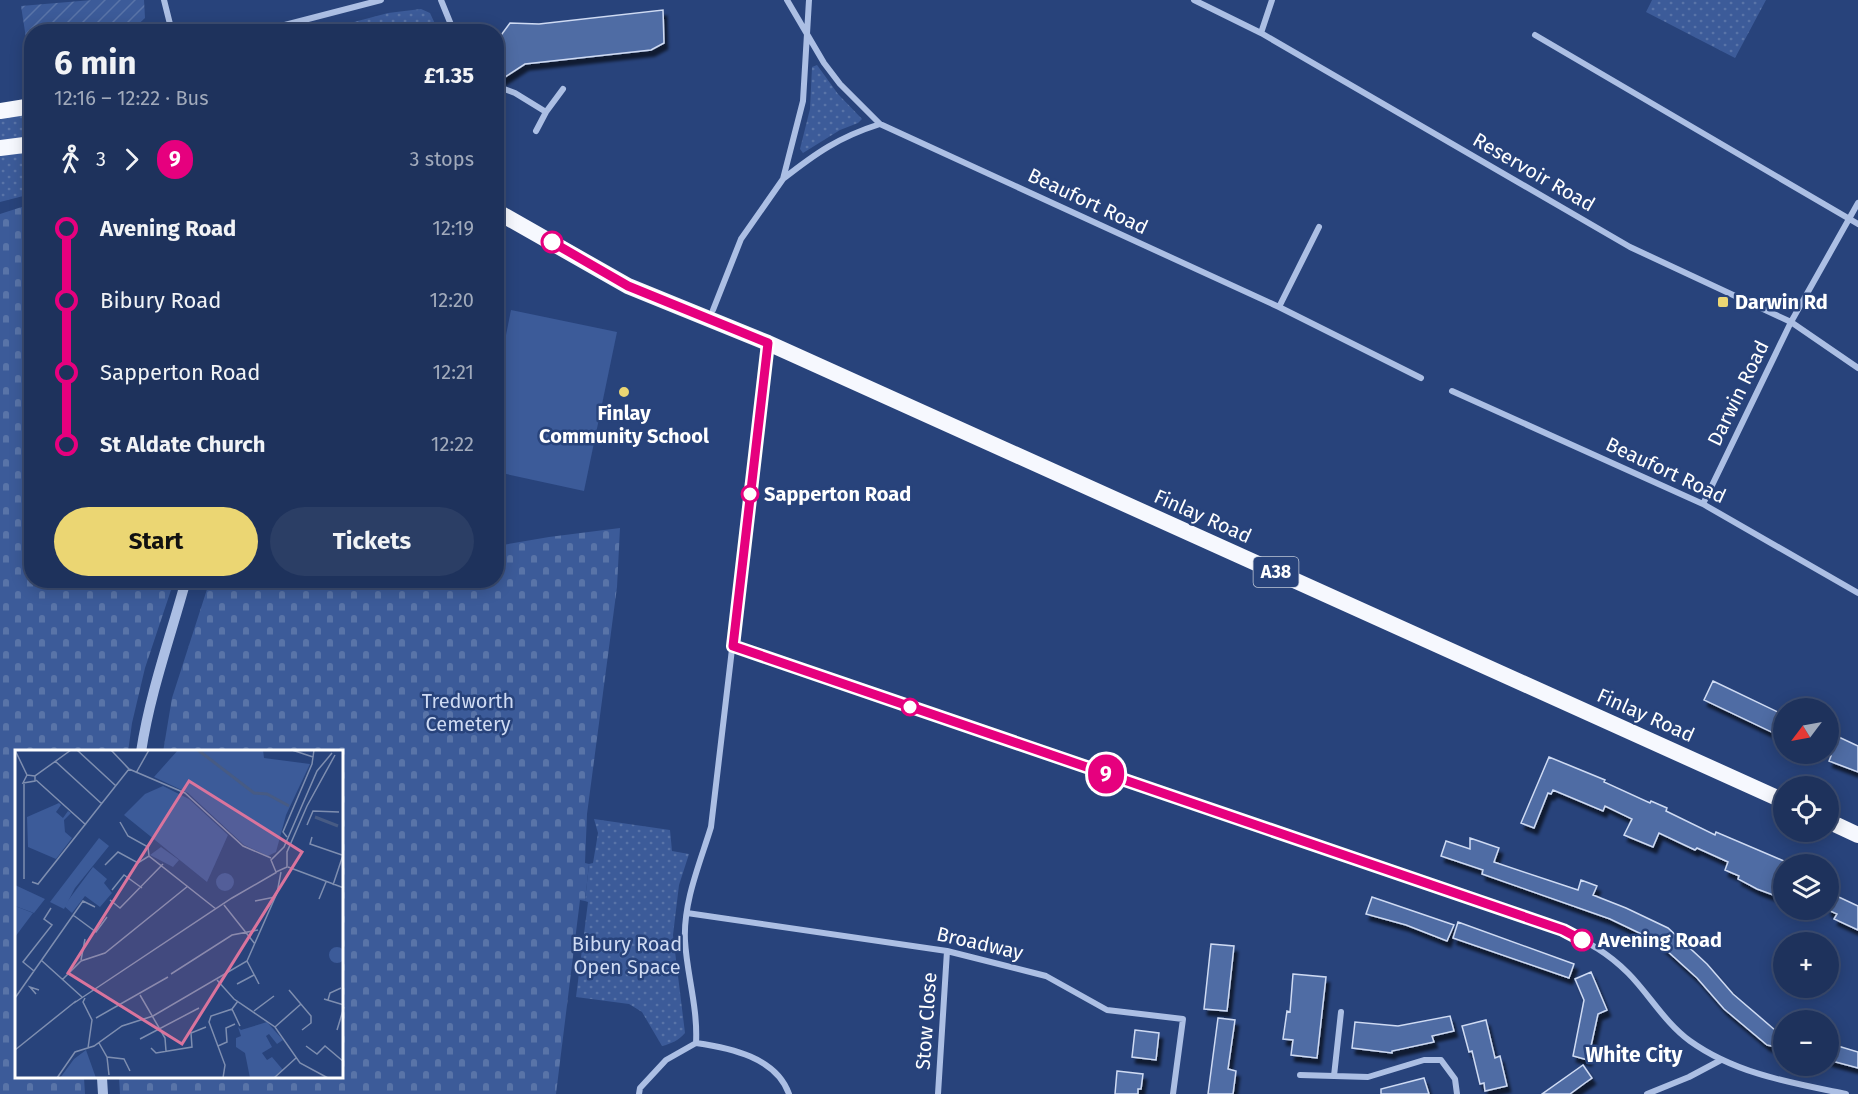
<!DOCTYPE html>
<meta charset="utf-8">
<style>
body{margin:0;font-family:"Fira Sans",sans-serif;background:#2b3e65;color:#f1f3f6;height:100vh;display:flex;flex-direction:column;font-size:22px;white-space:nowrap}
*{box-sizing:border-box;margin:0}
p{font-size:20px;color:#a1aabb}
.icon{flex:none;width:33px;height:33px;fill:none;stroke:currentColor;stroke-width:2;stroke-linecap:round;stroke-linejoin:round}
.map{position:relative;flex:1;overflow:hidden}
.side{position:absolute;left:24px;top:24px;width:480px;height:564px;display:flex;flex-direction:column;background:#1e325c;border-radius:24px;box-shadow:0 3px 15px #0003,0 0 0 2px #3c4d72}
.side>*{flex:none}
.badge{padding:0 12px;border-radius:20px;font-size:21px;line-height:39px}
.needle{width:39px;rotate:238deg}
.controls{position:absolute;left:1773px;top:698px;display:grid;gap:12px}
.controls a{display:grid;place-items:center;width:66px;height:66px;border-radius:50%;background:#1e325c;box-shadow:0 3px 15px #0003,0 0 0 2px #3c4d72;font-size:30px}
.map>.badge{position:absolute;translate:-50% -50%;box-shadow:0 0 0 3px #fff}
.legs{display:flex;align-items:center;gap:9px;height:66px;padding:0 30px;font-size:20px}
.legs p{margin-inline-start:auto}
.head{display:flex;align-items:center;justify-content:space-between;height:102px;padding:0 30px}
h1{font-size:33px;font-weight:700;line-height:45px}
.action{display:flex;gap:12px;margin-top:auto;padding:12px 30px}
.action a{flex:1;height:69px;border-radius:36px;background:#ebd673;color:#111;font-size:24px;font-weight:700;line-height:69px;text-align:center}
.action a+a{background:#2b3e65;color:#f1f3f6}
ul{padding:0 30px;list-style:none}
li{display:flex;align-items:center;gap:21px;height:72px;font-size:22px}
li i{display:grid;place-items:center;width:9px;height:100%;margin:0 8px;background:currentColor}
li i::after{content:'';width:15px;height:15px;margin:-8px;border:4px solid;border-radius:50%;background:#1e325c}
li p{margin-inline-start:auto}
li:first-child i{background:linear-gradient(#0000 50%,currentColor 0)}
li:last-child i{background:linear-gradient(currentColor 50%,#0000 0)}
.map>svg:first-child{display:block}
.grass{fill:url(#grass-dots)}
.cemetery{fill:url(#cemetery-stones)}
.garden{fill:url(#garden-furrows)}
.pitch{fill:#3c5b99}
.building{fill:#506ca4;stroke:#cfdbf3;stroke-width:1.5;filter:url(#shadow)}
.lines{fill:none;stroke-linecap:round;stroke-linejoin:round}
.minor{stroke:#acbfe4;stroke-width:6}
.tertiary{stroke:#acbfe4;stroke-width:10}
.trunk{stroke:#f6f8fe;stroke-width:16}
.line-1-casing{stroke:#fff;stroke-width:14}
.line-1{stroke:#e6007e;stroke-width:9}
.stop-1-dot{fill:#fff;stroke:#e6007e;stroke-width:3}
.poi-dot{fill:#ebd673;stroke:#28437b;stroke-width:2}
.labels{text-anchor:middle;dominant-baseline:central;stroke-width:5;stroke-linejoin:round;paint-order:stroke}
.shield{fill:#28437b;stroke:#bec7d7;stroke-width:1.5}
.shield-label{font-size:18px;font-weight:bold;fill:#fff}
.street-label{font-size:20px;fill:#fff;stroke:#28437b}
.poi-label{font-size:20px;font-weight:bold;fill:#fff;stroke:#28437b;text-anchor:start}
.stop-label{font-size:20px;font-weight:bold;fill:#fff;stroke:#28437b;text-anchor:start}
.park-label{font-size:20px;fill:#cfdbf3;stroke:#28437b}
.neighbourhood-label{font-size:21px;font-weight:bold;fill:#fff;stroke:#28437b}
.inset-river{fill:none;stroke:#475b84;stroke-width:3}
.inset-road{fill:none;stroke:#7e8eb0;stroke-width:1.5}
.view{fill:#da749d;fill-opacity:0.15;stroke:#da749d;stroke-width:3}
.inset-edge{fill:none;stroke:#fff;stroke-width:3}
</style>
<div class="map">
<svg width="1858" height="1094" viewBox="0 0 1858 1094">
<defs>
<pattern id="grass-dots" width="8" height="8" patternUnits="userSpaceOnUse" patternTransform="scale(1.5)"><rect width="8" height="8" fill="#3c5b99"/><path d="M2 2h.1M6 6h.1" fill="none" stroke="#5974a8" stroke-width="1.8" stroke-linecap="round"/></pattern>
<pattern id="cemetery-stones" width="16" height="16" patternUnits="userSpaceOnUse" patternTransform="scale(1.5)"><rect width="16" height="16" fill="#3c5b99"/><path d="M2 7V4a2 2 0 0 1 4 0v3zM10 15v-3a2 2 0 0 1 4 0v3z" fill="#5974a8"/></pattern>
<pattern id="garden-furrows" width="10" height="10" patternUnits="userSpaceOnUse" patternTransform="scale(1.5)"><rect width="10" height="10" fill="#3c5b99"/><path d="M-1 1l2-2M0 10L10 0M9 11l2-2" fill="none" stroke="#5974a8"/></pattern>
<filter id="shadow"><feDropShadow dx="3.5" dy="6" stdDeviation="1.5" flood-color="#0009"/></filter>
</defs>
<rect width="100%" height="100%" fill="#28437b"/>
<path class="grass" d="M1652,0h114l-31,58 -89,-46z
M421,9l9,4 6,13v5h-116l68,-18z
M817,65l21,29 24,25 -4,4 -18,7 -37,23 -3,-4 10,-40 2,-42z
M31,106v88l-31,8v-91z
M594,819l76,11 2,21 17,3 -10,31 -6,50 12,98c-6,7 -14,11 -23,13l-20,-34 -13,-8 -53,-7 12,-95 -3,-1 4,-37 4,-1 5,-30z"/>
<path class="cemetery" d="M31,204l1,376 142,1 -29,87 -13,55 -4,29h-112v326h68l1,16h-85v-880z
M620,528l-3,59 -30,227 -2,49 4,1 -4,37 -5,-1 -24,194h-436l-1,-16h223v-326h-179l9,-54 37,-115 24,-3h263l1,-34 52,-9z"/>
<path class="garden" d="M92,0h52l1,18 -14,13 -99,1 -1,38 -10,-64z"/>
<path class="pitch" d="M511,310l106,22 -33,159 -87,-19v-92z"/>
<path class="building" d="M663,10l1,33 -13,7 -126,14 -26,17h-3v-39l14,-19 29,1z
M1713,681l71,34v23l-80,-38z
M1828,732l30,14v26l-29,-11 2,-5 -3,-1z
M1549,757l56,23 -1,2 46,21 1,-2 16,7 -1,3 49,24 1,-3 68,29v29l-4,-2 -4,8 -19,-7 -19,-10 1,-3 -14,-6 3,-8 -31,-14 -2,2 -36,-17 -6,14 -29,-12 8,-16 -27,-13 -2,5 -50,-21 -2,4 -3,-1 -14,35 -13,-5z
M1470,838l29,10 -5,14 84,28 3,-10 16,6 -4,9 33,13 42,20 39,36 26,30 42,36 9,1v18l-17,-4 -43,-36 -27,-31 -41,-37 -46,-22 -128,-45 1,-4 -42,-14 5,-15 24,8z
M1828,892l30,14v24l-24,-11 3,-5 -9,-4z
M1372,897l82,28 -7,16 -41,-16 -40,-11z
M1458,922l116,42 -5,14 -116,-40z
M1211,944l23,2 -7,65 -23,-2z
M1591,972l16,38 -9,4 -10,46 -15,-4 11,-56 -9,-21z
M1293,974l33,3 -9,81 -26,-3 2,-15 -10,-1 4,-28 3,1z
M1450,1016l4,15 -22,5 2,6 -42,9v2l-40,-5 3,-26 43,4z
M1218,1018l17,2 -7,49 8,2 -3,23h-25z
M1486,1020l9,38 5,-2 7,30 -22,5 -1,-8 -4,1 -8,-33 -3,1 -7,-26z
M1135,1030l24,3 -3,27 -24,-3z
M1828,1043l30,9v16l-30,-8z
M1583,1065l9,13 -7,5 -15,11h-28z
M1117,1071l26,3 -2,15h-3v5h-23z
M1424,1078l5,16h-48v-5z"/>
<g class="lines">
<path class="minor" d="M164,0l8,32
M441,0l13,32
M787,0l37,63 16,21 40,40 399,183 142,71
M1194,0l67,33 369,214 161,75 67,46
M272,32l9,-6 100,-26
M1261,33l11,-33
M1535,35l323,189
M496,86l19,7 31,19
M536,131l10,-19 17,-23
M783,179c33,-26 56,-42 97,-55
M1279,307l40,-80
M713,310l28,-71 42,-60 20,-78 6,-101
M1452,391l251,113 155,89
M1703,504l88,-182 67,-119
M733,646l830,284c26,13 44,22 65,43 21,21 37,50 62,68 46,33 102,42 156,53
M687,913l260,38 99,25 61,34 76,9 -10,75
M696,1043c34,5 80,14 93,51
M1300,1075l68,2 56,-17h17l14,19 2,15
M1334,1076l7,-64
M639,1094l1,-6 26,-28 30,-17c2,-35 -9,-68 -11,-102 -2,-39 15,-78 26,-114l57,-483
M938,1094l9,-143
M1647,1094l42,-17 32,-17"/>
<path class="tertiary" d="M141,752c9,-59 29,-114 45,-172
M102,1078l1,16"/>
<path class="trunk" d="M0,111l32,-5
M0,148l32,-4
M496,211l132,75 140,57 1016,458
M1828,821l30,14"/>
</g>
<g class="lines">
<g class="line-1-casing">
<path id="line-1" d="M552,242l76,44 140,57 -35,303 830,284 19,10"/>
</g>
<use href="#line-1" class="line-1"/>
</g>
<g class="stop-1-dot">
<circle cx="552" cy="242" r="10"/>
<circle cx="750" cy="494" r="8"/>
<circle cx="910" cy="707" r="8"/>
<circle cx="1582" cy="940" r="10"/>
</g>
<g class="poi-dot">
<rect x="1717" y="296" width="12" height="12" rx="3"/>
<circle cx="624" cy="392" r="6"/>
</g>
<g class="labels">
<rect class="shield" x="1253.5" y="557" width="45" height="30" rx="4.5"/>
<g class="shield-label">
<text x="1276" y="572">A38</text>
</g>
<g class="street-label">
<text transform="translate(1534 172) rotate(30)">Reservoir Road</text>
<text transform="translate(1088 201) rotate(25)">Beaufort Road</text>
<text transform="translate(1738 393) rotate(-64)">Darwin Road</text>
<text transform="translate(1666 470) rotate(25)">Beaufort Road</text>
<text transform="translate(1203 516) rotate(24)">Finlay Road</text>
<text transform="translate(1646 715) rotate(24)">Finlay Road</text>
<text transform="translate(980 943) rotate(13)">Broadway</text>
<text transform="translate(926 1021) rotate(-86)">Stow Close</text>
</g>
<g class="poi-label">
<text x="1735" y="302">Darwin Rd</text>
<text x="624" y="413" text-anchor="middle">Finlay<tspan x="624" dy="23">Community School</tspan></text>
</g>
<g class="stop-label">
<text x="764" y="494">Sapperton Road</text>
<text x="1598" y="940">Avening Road</text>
</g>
<g class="park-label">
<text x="468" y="701">Tredworth<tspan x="468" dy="23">Cemetery</tspan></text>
<text x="627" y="944">Bibury Road<tspan x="627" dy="23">Open Space</tspan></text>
</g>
<g class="neighbourhood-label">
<text x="1634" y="1055">White City</text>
</g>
</g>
<g transform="translate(15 750)">
<rect width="328" height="328" fill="#28437b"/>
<path d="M44,53l2,2 -5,7 7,6 5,-7 3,2 -7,7 1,12 7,6 -16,21 -28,-12 -1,-30zM146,97l18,13 -6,7 -23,-12zM78,117l14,12 -3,4 8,10 -12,14 -15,-11 -13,17 -8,-7zM0,135l30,14 -11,14 -19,-7zM252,272l16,18 -6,4 -8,-10 -3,2 6,11 -10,6 5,7 5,-3 11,13 -9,8h-24l-5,-25 -9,-6v-9l5,-2 -3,-9 3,3zM71,300l10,28h-36l14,-19z" fill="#3c5b99"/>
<path d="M163,0h85l1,8 46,6 -24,51 -10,37 -8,4 -24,-11 -56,-52 -34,-16zM148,36l26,13 39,36 -21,47 -83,-67 21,-21z" fill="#3c5b99"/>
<path d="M84,88l10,8 -34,42 -11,21 -14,-7zM0,156l18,7 -18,24z" fill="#3c5b99"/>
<path d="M201 132a9 9 0 1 1 18 0a9 9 0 1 1-18 0ZM314 205a8 8 0 1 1 16 0a8 8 0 1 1-16 0Z" fill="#3c5b99"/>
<path class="inset-river" d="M183,0l56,43 13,1 22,12M300,67l23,9"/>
<path class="inset-road" d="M0,0l12,25M62,0l39,36M96,0l18,19 56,24 58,53 28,12M277,0l21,7M317,3l-15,18 -33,76 -13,13 5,12 11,-5v-15l20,-46 28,-51M40,11l47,43M121,23l13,-23M20,26l-8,-1 -4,8 12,-2v-5l36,-26M21,30l50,45M105,72l8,14 20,11 1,9 67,53M292,75l6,-14 26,1M272,87l-4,-5 29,-68 2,-14M297,87l-2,7 32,11M90,115l13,-13 20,11 11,-7M273,117l56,21M9,129v-96M17,132l6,2 91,-115M318,135l10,-30M97,140l12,-15 18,13M304,149l7,-17M95,150l10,8 43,-44M240,151l20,-4M209,155l31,39M58,165l23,17 11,-15M26,210l41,37M66,210l4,-21M232,211l12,23M19,221l-11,-9 29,-37 -8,-6 7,-11M156,224l61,-39 26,-5M47,230l19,-19 24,-8 83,-67M202,230l17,19 41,28 25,36 28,15M222,234l17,-9M274,240l22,26v7l-9,7M21,244l-6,-7 9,3M125,245l25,43 1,13M0,248l68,-97 12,6M70,248l-2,4 9,18 -4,28M309,249l20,6M313,250l2,-7 11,-5M59,253l158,-105 45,-26M217,259l8,17M239,261l20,-15M81,268l72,-41M260,277l26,-23M322,280l7,-23M125,289l59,-31M84,293l8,14 17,2 6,12M203,296l9,-4 -1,-14 9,-4M291,296l11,8 8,-8 19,16M136,298l5,5 36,-6 -1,-14 15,-6M0,300l61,-49M92,307l2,18M42,328l18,-26 19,-6 28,-20 31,-10 94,-55 30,-68 4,-21M208,328l2,-13 -16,-43 2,-6 21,-7 6,-8M259,328l22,-20"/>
<path class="view" d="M174,31l113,71 -120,192 -114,-71z"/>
<rect width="328" height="328" class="inset-edge"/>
</g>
</svg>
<div class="controls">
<a><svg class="needle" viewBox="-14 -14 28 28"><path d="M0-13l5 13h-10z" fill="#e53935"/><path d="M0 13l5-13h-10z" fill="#a1aabb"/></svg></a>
<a><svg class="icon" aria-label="locate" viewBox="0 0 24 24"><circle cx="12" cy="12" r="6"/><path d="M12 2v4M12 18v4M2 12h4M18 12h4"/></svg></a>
<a><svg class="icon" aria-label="layers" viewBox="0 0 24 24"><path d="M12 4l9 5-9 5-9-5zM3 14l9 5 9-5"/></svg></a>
<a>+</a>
<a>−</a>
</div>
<b class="badge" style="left:1106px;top:774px;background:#e6007e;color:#fff">9</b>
<section class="side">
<div class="head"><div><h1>6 min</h1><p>12:16 – 12:22 · Bus</p></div><b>£1.35</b></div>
<div class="legs"><svg class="icon" aria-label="walk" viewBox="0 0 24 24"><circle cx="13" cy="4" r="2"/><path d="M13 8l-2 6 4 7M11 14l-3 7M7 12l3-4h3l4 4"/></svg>3<svg class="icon" aria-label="forward" viewBox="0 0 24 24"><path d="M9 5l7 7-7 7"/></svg><b class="badge" style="background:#e6007e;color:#fff">9</b><p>3 stops</p></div>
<ul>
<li><i style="color:#e6007e"></i><b>Avening Road</b><p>12:19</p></li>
<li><i style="color:#e6007e"></i><span>Bibury Road</span><p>12:20</p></li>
<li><i style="color:#e6007e"></i><span>Sapperton Road</span><p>12:21</p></li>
<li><i style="color:#e6007e"></i><b>St Aldate Church</b><p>12:22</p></li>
</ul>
<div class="action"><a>Start</a><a>Tickets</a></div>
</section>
</div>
